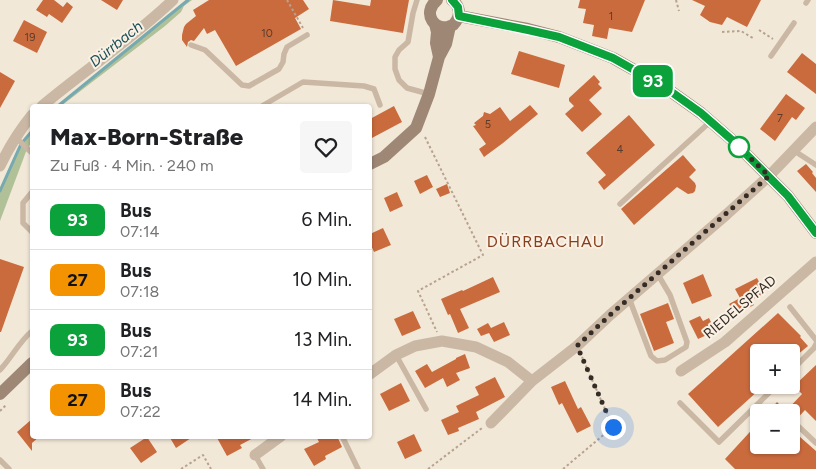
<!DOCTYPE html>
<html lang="de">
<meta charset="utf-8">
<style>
body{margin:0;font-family:Figtree,sans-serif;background:#f6f6f6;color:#202124;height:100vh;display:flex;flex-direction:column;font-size:19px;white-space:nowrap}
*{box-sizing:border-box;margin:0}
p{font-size:16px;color:#757577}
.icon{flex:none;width:28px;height:28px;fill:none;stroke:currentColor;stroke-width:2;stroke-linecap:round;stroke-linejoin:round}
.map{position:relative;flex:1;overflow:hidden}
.side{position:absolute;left:30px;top:104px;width:342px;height:335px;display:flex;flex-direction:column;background:#fff;border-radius:5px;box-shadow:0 1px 4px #0004}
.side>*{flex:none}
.badge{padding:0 10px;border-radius:8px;font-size:18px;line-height:32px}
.tools{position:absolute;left:750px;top:344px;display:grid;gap:10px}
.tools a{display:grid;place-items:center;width:50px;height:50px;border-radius:5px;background:#fff;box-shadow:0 1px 4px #0004;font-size:25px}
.you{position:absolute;width:25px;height:25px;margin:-12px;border:4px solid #fff;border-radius:50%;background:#1a73e8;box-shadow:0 0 0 8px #1a73e833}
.map>.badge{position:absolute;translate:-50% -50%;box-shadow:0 0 0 2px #fff}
.round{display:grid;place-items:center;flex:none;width:52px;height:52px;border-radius:5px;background:#f6f6f6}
.overview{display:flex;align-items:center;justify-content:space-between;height:85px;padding:0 20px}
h1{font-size:24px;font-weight:800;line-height:38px}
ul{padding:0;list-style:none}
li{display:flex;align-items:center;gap:15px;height:60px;padding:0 20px;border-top:1px solid #e0e0e0}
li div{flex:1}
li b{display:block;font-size:19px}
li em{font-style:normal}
li .badge{min-width:55px;font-weight:700;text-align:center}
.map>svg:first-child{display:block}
.green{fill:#b0c198}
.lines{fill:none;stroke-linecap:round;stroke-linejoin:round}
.stream{stroke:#76a9b0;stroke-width:3}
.building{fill:#ca6b3e}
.path{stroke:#b6a28e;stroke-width:2;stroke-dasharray:2.5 2.5;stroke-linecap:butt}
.lane{stroke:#cab8a4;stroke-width:5.5}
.street{stroke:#cab8a4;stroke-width:11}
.secondary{stroke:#9e8775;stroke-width:12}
.line-casing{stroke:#fff;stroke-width:11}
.line{stroke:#0ba13b;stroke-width:8}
.walk{stroke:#352c26;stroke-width:5;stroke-dasharray:0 9}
.stop-dot{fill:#fff;stroke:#0ba13b;stroke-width:2.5}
.labels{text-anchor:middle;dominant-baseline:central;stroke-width:4;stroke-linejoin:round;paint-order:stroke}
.number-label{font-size:11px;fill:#5a3c2c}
.street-label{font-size:14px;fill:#352c26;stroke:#faf1e4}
.water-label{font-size:15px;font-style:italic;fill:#1a4f58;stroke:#faf1e4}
.quarter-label{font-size:16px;letter-spacing:1px;fill:#873e1c;stroke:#faf1e4}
</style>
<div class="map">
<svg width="816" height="469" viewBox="0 0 816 469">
<rect width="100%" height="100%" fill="#f2e8d8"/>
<path class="green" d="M187,0h5l-8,6 -3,6 -16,14 -104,80h-3z
M32,131v11l-5,7 -27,72v-30l21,-47z"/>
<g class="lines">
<path class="stream" d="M58,106l130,-106
M0,191l21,-47 11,-13"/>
</g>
<path class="building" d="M43,0h11l9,7 4,-5 6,5 -11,16 -13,-9 -2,3 -11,-7z
M101,0h22l-6,10z
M209,0h94l6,9 -14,9 6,11 -65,37 -21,-36 -8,4 -3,-6 -10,13 -3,-1 -3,2 -1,5 -5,-7v-5l2,-8 2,-3 10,-8 -3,-6z
M333,0l37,6 1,-6h38l-6,33 -73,-12z
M580,0h65l-13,32 -23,-4 -2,11 -15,-3 2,-11 -11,-2 3,-14 -8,-1z
M692,0h69l-14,27 -20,-10 -5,8 -12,-3 -10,-7 5,-9z
M24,20l23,12 -10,21 -24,-12z
M519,51l46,14 -6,23 -48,-14z
M802,53l14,11v30l-29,-22z
M0,72l15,9 -15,27z
M594,75l6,7 -2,2 4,4 -13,12 13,14 -20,18 -17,-18 9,-8 -5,-5v-3z
M786,94l19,14 -9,12 -4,-3 -17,24 -15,-12z
M530,105l8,9 -35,29 -19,14 -5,-8 7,-5 -13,-18 3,-1 -2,-2 9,-7 1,-4 6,2 10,-7 10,14z
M394,106l8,16 -32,17v-20z
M629,115l26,30 -51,45 -6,-8 8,-7 -20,-22z
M683,155l13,15 -7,7 6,6 1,3 -1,5 -2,2 -5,1 -11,-7 -43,38 -13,-16z
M806,164l7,8 -1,1 4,5v14l-19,-21z
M427,175l6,12 -13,7 -6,-13z
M447,184l3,9 -10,4 -4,-8z
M397,192l6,14 -13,6 -6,-14z
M383,228l8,17 -17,7 -4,-9v-9z
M0,259l24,8 -23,65h-1z
M703,274l9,22 -20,8 -9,-21z
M493,277l7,15 -40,17 9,19 -11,5 -8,-19 -2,1 -7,-16 21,-9 1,1z
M757,278l8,15 -14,7 3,5 -19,10 -6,-11 11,-6 -5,-9z
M668,303l6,16 -8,3 8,21 -20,8 -14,-37z
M413,311l8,17 -19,8 -8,-17z
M778,313l23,23 -1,1 8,9 -17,14v-8h-32v38l-41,37 -30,-33z
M700,316l3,5 6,-3 5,10 -6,3 1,3 -11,5 -9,-18z
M504,322l6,13 -16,7 -5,-9 -8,3 -4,-7 11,-6 3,5z
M465,354l5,14 -14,5 4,7 -13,7 -4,-9 -18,10 -10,-17 12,-7 5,8 24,-13v-1z
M816,365v56l-11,-11 -14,15v-13h-23l9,-10 9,9 16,-17 -8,-8z
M495,377l10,20 -29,15 3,7 -21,9 1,3 -11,4 -7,-15 18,-8 -3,-6 23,-11 -4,-8z
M565,381l13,28 3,-2 10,19 -14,7 -15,-30 -3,2 -8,-18z
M401,383l9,18 -21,10 -9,-17z
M32,419v17h8l-8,7v8l-15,-19z
M759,422v23h32v-16l25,22v18h-81l-10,-10z
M414,434l8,17 -17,8 -8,-17z
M169,436h25l-18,12z
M216,436h41l-17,9 2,3 -15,8z
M316,436h21l5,11 -17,9 1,3 -12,7 -10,-17 15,-7z
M147,437l10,15 -16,11 -11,-15z"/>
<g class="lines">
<path class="path" d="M287,0l16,28
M676,0l3,11
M759,30l14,9
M722,32l19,-1 12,7
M425,137l58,118 -65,36 19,41
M0,411l6,-6
M181,469l22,-14 8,14
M428,469l54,-41
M563,469l50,-42 -31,-70"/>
<path class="lane" d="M417,0l-4,13 -5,29 -9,8 -4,7v12l4,11 8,8 22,6
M806,3l2,-3
M191,45l14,5 37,35 7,1 30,-17 4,-7 1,-8 3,-7 20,-12
M771,56l23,-33
M262,106l41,-24 61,4 10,3 6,16
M15,137l17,16
M793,150l23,15
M32,192l-9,11v20l9,9
M620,204l91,-83
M629,298l22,58 6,5 8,-1 21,-13 1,-5 -17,-47 -13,-22
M790,307l26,33
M396,355l30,54
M0,370c12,-13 19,-28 32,-39
M791,371l23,-23 2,-4
M680,403l39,39 58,-57
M797,425l19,18
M342,436l16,33
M255,455l8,14
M0,460l9,9"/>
<path class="street" d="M42,106c43,-36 90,-67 131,-106
M0,166c9,-19 19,-35 32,-51
M681,371l44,-29 91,-80
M370,374l26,-19 19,-9 27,-5 34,6 32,15 24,19
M491,423l41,-42 45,-35 33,-31 117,-101 42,-38 47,-49
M255,455l26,-19"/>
<path class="secondary" d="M437,0c-16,13 -2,34 16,25 8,-8 8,-18 -1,-25
M459,16l69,13 31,8 54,21 53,30 35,25 31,27 56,56 28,37
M435,24l2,8 -1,11 3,14
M370,164l14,-7 32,-29 13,-34 10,-37 7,-13 4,-18
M0,394l32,-31"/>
</g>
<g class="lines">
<g class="line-casing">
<path id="line" d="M452,0l6,7 1,9 69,14 31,7 54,21 53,30 35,25 31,27 56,56 28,37"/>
</g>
<use href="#line" class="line"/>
<path class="walk" d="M613,427l-36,-81 33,-31 159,-139 -30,-29"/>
</g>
<circle class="stop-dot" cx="739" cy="147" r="10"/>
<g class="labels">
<g class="number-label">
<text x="611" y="16">1</text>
<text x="267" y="33">10</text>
<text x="30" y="37">19</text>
<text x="780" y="118">7</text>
<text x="488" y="124">5</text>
<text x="620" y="149">4</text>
</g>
<g class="street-label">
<text transform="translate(740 307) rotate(-40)">RIEDELSPFAD</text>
</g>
<g class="water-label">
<text transform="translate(116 44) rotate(-39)">Dürrbach</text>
</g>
<g class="quarter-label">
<text x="546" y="241">DÜRRBACHAU</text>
</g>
</g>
</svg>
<div class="tools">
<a>+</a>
<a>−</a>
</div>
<div class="you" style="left:613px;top:427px"></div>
<b class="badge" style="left:653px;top:81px;background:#0ba13b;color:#fff">93</b>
<section class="side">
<div class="overview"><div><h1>Max-Born-Straße</h1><p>Zu Fuß · 4 Min. · 240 m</p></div><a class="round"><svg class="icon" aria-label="heart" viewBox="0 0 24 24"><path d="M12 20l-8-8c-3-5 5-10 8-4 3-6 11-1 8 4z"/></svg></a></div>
<ul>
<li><span class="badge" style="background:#0ba13b;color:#fff">93</span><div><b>Bus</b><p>07:14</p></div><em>6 Min.</em></li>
<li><span class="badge" style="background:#f49301;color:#111">27</span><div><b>Bus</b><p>07:18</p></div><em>10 Min.</em></li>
<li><span class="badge" style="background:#0ba13b;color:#fff">93</span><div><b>Bus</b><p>07:21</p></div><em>13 Min.</em></li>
<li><span class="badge" style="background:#f49301;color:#111">27</span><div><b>Bus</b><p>07:22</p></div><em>14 Min.</em></li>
</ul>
</section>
</div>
